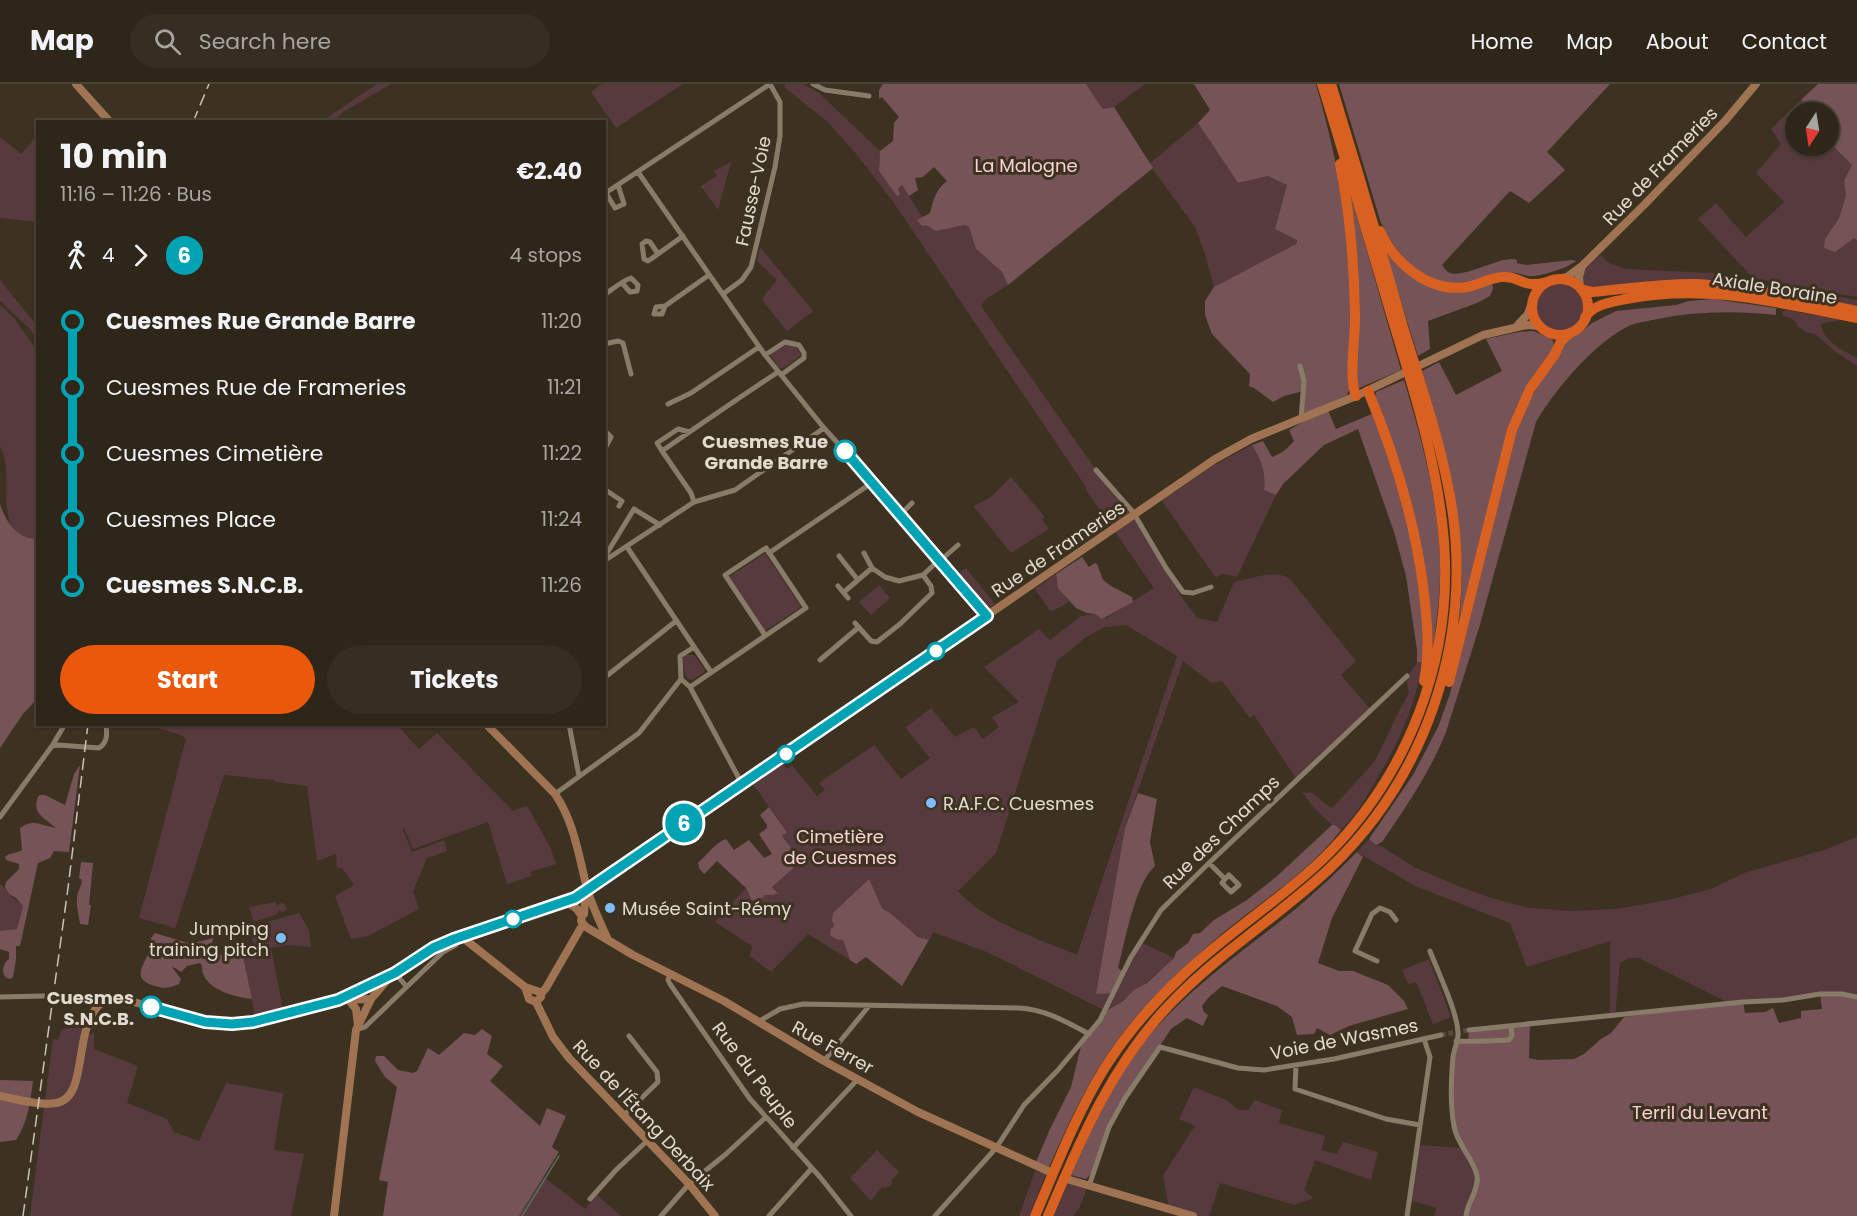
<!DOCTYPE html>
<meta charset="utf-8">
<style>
body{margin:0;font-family:Poppins,sans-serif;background:#362e22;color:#f1f3f6;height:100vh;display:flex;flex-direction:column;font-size:22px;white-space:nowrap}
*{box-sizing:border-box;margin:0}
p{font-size:20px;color:#a7a5a2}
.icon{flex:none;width:33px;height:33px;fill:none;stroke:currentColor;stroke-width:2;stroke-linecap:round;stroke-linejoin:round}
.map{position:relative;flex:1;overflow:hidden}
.drawer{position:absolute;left:36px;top:36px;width:570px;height:606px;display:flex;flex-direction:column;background:#2e2619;border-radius:0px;box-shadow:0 2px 4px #0004,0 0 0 2px #494338}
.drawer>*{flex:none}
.badge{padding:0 12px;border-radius:20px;font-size:21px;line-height:39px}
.needle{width:39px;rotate:192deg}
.tools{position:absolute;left:1785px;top:18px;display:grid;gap:12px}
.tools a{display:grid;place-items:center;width:54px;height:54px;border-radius:50%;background:#2e2619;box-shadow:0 2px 4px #0004,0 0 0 2px #494338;font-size:30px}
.map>.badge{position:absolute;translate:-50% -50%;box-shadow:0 0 0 3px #fff}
.legs{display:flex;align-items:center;gap:9px;height:66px;padding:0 24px;font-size:20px}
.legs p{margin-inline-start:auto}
.headline{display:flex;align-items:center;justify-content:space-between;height:102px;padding:0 24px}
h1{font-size:33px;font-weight:700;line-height:45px}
.cta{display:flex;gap:12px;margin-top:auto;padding:12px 24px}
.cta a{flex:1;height:69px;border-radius:36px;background:#ea580c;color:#fff;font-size:24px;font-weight:700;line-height:69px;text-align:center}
.cta a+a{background:#362e22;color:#f1f3f6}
ul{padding:0 24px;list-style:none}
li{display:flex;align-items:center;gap:21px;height:66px;font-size:22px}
li i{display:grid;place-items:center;width:9px;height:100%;margin:0 8px;background:currentColor}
li i::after{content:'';width:15px;height:15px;margin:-8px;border:4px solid;border-radius:50%;background:#2e2619}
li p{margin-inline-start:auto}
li:first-child i{background:linear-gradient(#0000 50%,currentColor 0)}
li:last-child i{background:linear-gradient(currentColor 50%,#0000 0)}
header{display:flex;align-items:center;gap:36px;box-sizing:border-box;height:84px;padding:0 30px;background:#2e2619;border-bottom:2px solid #494338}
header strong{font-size:28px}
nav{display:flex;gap:33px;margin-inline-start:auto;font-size:21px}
.search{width:420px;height:54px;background:#362e22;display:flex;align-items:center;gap:15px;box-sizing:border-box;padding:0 21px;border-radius:33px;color:#a7a5a2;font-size:22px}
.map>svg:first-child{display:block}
.green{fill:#573a3e;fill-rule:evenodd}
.forest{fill:#755357}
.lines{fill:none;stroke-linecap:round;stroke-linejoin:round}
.stream{stroke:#566e57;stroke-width:1.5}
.street-tunnel{stroke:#564b3b;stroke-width:5;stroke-dasharray:5 2.5;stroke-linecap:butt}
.street{stroke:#887c69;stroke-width:5}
.secondary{stroke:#a07453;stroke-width:8}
.highway{stroke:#d86021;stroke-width:10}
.rail{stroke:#c9c2b6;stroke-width:1.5;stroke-dasharray:12 6;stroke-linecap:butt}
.line-1-casing{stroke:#fff;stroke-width:14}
.line-1{stroke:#00a3b4;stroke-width:9}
.stop-1-dot{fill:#fff;stroke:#00a3b4;stroke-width:3}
.poi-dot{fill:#7ebdf9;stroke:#3d3221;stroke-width:2}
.labels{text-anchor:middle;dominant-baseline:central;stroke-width:6;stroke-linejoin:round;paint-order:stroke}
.park-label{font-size:18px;fill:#fad2d6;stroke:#3d3221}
.street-label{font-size:18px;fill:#e2dbd0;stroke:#3d3221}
.stop-label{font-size:18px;font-weight:bold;fill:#e2dbd0;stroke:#3d3221;text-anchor:end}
.poi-label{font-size:18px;fill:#e2dbd0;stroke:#3d3221;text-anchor:start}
</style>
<header>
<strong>Map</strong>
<div class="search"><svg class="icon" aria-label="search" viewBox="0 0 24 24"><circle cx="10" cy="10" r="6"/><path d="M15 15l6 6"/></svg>Search here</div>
<nav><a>Home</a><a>Map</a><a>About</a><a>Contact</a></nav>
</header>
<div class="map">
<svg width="1857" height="1132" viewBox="0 0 1857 1132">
<rect width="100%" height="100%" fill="#3d3221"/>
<path class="green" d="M377,0h14l-48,28 -10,9h-11z
M602,0h81l-67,44 -25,-36z
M786,0h17l16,9 61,58 -1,20 19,18 4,-4 21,33 3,7 32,2 7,-2 4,2 7,22 26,23 6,13 -22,14 -5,7 115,164 38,46 45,71 -2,3 20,28 20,4 17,-40c17,-3 43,-14 57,-2l65,81 -15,14 30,35 -74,70 -43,-65 -4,3 -28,-37 -10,2 -29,-22 -58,167 -13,78 2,87 26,-51 34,16c-21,20 -43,38 -68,53l-119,-59 -54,-20 -4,8 -10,-3 -11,-7 -18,-17 -9,-5 -4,-8 -34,40 7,20 -42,-26 -37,38 -21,-16 2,-10 -37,-24 31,-34c2,6 5,13 12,14l6,-7h8l6,-3 -6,-5 10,-52 5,-4 -35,-48 31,-20 4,6 5,-4 25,31 8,-6 -6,-7 55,-38 27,34 29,-21 -23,-28 -1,-3 25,-19 24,29 19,-10 9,12 16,-12 -7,-10 27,-15 -35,-35 55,-38 11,11 31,-24 14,-2 4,3 7,1 48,-30 -68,-98v-3l-192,-284 -37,-48 -29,-33 -44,-35zM1126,541l51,31 -100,299c-36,-15 -94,-34 -119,-64l38,-38 61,-192 29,-24 19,-10z
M1086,0h59l-31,23 -11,2z
M1802,15l3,13h-9v34h32l1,-4 23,23 -8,16 2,14 -7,22 -14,22 29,-1 3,2v57l-104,-19 -55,-59 18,-16 30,34 38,-35 -28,-29 25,-29 -10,-15z
M1198,39l40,60 30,-7 20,9 -13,44 22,10 -1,5 -80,43h-2l-9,-33 -10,-27 -46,-63z
M37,52v86l-37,-4v-81l21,17z
M731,78l-13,48 -17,-24 16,-10 -3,-5z
M760,163l53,64 -26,20 -24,-30v-4l14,-17 -20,-19z
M1601,171l8,8 17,6 85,4 36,5 5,4 105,18v11l-265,-22 -9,-4 -1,-14 5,-6z
M0,196l37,46v14l-7,-11 -30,-28z
M1535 223a24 24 0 1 1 48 0a24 24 0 1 1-48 0Z
M0,221l14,13 23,33v188c-9,0 -18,-4 -25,-12 -12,-26 1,-53 -12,-81z
M1787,226l55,10 -19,3 -2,2c2,16 23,26 36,33v8l-21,-14 -21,-18 -7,-1 -10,-6 -2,-5 -5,-4 -8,-2 -1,-4z
M784,260l12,2 5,9 -17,13h-5l-8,-12v-3z
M1252,361c9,15 14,27 12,45l12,5 -39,82c-9,-2 -15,-6 -21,1l-54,-77 52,-36z
M1011,393l34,40 -3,3 7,9 -38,24 -38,-47 17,-8z
M765,469l36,54 -36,24 -36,-54z
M966,484l29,36 -5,4 -4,-1 -28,-33z
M1056,490c0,11 7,20 14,27l-17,10 -4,-1 -14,-21z
M879,501l11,13 -19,17 -12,-13z
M685,571h9l11,15 -1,2 -12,8c-10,-2 -8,-14 -9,-22z
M1417,578h5c-6,45 -25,84 -48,122 -10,17 -19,33 -33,46l-6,-5h-3l-18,-17 -12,-16 10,1 19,15 4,-3 40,-44 24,-50 10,-18 -3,-14z
M149,641h248l22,24 18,-16 76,78 13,-5 2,1 22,40 6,17 -26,8 1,4 -24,8 -19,-62 -75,27 -9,-21 -1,2 9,22 32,-12 3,11 -20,7 -14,33 6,18 -51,27 -17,3 -16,-43 19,-11 -12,-17h-5l-1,-14 -19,7 -10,-75 -32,-4 -1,-2 -50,-5 -49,154 -10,-4 -26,-7 47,-179 -5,-4z
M1857,753v160l-15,-3 -113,9 -90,-45h-11l-8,5 -5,54h-5v-76l-83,26 -17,-44 -95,-37 -58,-34 12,-13 7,6 7,2 31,20 44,19 33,12 39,10 41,3 45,-2 52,-9 43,-11 33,-16 80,-23z
M0,800c6,3 5,6 9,10 4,5 9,6 14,12l-6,23 -17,2z
M276,818l1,5 3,-4 5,1 2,5 -4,3 -4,-2 -3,5 -20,6 -3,-1 -4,-13z
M299,829l10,17 2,17 -23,-2 -17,3 12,61 -28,7 -13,-64 12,-2 -4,-23z
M1429,875l22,58 -18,7 -17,-42 -8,2 -6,-14z
M81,943l2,13 11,-8v17l44,17 -11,37 40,16 7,13 25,9 27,-58 57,10 -9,57 30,4 -13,62h-261l14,-109c13,-1 24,-1 28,-15l-12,7 -15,3 8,-63 5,1 4,-11z
M1194,1003l32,13 11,9 11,1 7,-10 27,10 -3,13 46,13 -4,14 16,4 6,-12 35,10 -7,28 -56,-20 -11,30 9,8 -18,7 -75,-22 -11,33h-16l-24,-7 -6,-34 32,-49 -16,-7z
M1418,1061l44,3 15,30 -11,38h-32l2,-8 -26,-8z
M877,1066l22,22 -8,9 2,2 -4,4 -2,-1 -2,2 -3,-1 -11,14 -21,-23z
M1035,1087l11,3 -17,42h-10z
M544,1093l41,32 12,-14 24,21h-102z
M1068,1099l19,5 -8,21 -6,7h-20z"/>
<path class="forest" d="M883,0h203l17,25 11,-2 39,61 -145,117 -6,-13 -26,-23 -7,-22 -4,-2 -29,6 -10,-6 -4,1 -5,-6 13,-7c3,-13 6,-24 17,-32l-13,-14 -11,10 -8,1 3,12 -9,6 -7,-11 -4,4 2,6 -3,1 -18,-25 1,-20 13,-10 1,-18 5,-6 -17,-20 -3,2v-9z
M1194,0h122c18,64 32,128 35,195 1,37 -2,74 -2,111l-2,5 -43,19 -1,-23 -19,5 -11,6 -19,-14 -5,-2 1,-12 -38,-40 -7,-19v-14l9,-14 82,-43 1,-4 -22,-11 12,-44 -19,-9 -30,7 -40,-60 12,-13z
M1339,0h271l-63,68 18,18 -36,33 -19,-12 -68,74c2,2 3,5 6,7 14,9 54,-18 69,-12v3l9,2 46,-5 4,1c-6,6 -34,15 -43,15 -7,1 -15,-4 -22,-3 -17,0 -33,9 -50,10 -39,4 -67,-31 -81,-63z
M1818,0h39v156l-3,-2 -19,14 -11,-4 1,-9 14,-21 7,-23 -2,-14 8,-16 -23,-23 -1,-30h-23l-3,-13z
M1345,91l56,195 -42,18 -3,-2z
M1384,164l47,36 61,-1 1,5 -3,8 -13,7 -49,18 2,28 -12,7z
M1713,215l63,9v7c-40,-4 -79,-4 -118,4 -9,2 -19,3 -27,6 -36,16 -76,65 -95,97l-57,206 -33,104c-16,40 -40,75 -64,110l-6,3 -7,-6 44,-64 25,-48 12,-33 63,-254 12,-32 38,-64 9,-8 6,-2 14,-11 24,-12 60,-6 13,-4z
M1534,247l19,9 1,10 -26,36 -69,235c10,-89 -12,-166 -37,-250l17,-9 17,33 46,-24 -16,-32 33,-7z
M1404,296c19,64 38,131 36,199 -1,27 -5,54 -9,82l-3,-52 -53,-210 1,-7z
M1327,324l9,21 38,-16c27,76 54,169 48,249h-5v-12l-11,-74 -12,-44 -36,-103 -34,16 -41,39 -7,11 -12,-5c2,-18 -3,-30 -12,-45l11,-4 9,16c9,-3 15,-8 22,-16l-5,-11z
M0,420c6,17 16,35 38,35l-1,160 -14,15 -23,34z
M1082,473l7,10 6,-4 2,1 6,16 8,6 21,11 1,5 -31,17 -7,-5 -8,-1 -11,-5 -18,-20 -2,-14z
M80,681l-11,87 -15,-1 -4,7 -12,5 -18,83h-4v13l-3,18 -3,2c-10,-2 -8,-15 -1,-20v-7l-9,-3v-18l17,-2 6,-23 -7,-8 -7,-4 -4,-7 1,-5 13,-13v-5l-13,-4 -1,-3c5,-5 11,-3 17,-7l-2,-22c15,-10 20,-2 36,0 -11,-10 -26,-15 -17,-33h6l20,10 9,-31z
M1138,709l19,6 -7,43 5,24c-20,17 -30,76 -37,102l6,4 -10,21 -18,1 29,-166z
M769,723l18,25 -5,4 19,25 -29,26 6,6 -6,2h-7l-7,7 -7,-3 -5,-11 -29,-27 -13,13 -5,-6 -1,-5c9,-8 17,-20 28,-24l8,11 15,-10 15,18 8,-4 -13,-20 8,-6v-3l-7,-10z
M1332,741h3l6,5c-35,46 -88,76 -131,114 -46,40 -89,83 -119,137 -16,28 -29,57 -42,86l-13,-5 14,-33 21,-42 11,-45 24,-31 17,-10 11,-11 13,-7 27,-25 2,-6 12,-9 5,-9 7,-1 14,-13 33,-20 29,-23z
M1357,768l6,5 -31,61 -14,45 21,8h14l35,14 16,16 4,8 -59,17 -19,9 -13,-7 -3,6 -17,1 -5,-18 -15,-11 -55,-20 -13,11 -7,9 2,6 4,3 -5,11 -16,-8 -16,11 -53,81 -25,62 -7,7 -15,-4c22,-48 43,-98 78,-139 42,-50 97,-87 148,-128 21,-18 41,-37 60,-56z
M81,778l12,1 -4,42h2l-3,20 -8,-1c-1,-9 -4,-16 -3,-25 0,-7 4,-11 5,-19l-3,-2z
M869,795l13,29 8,5 28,24 11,3 -27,46 -36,-29 -10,7 -6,-4 -7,-20 -7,-1 -6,-4 1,-7 3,-1 -2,-7 1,-7z
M155,849l36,11 22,-6c0,7 -7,12 -7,19l36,-5 10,47c-18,-2 -51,-10 -50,-33l-2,-3 -13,3 -6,6 -6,-4 -3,-1 9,12 -2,5c-9,4 -14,5 -24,2 -33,-9 2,-31 -4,-48z
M1820,910l37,3v219h-391l11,-38 -23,-50 -2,-46 4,-41 12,1 1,-12 61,-7 -1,35 9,2 36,-1 10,-5 17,-15 10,-6 13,-16 119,-15 2,11 20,-1 8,-4 6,15 22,-5v-7l21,-2z
M482,945l10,7 -5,18 16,12 -13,15 50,45 7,-18 19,8 -14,31 7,5 -40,64h-136l5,-34 -9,-2 18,-93 -12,-10 -10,-16 1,-5h8l14,14 15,3 4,-2 11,-23 11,7 25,-22 11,2z
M0,996l33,1c-3,22 -5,41 -17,59l-16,2z"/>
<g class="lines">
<path class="stream" d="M522,1132l37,-60"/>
<path class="street-tunnel" d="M1441,951l28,-5"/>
<path class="street" d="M813,0l12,6 44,6
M638,88l127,183 59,73 49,54 114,134
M606,109l9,15 9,-4 -6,-19
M604,110l166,-110
M658,170l-8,-12 -4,-1 -4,3 2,15 4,2 3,-2 32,-23
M723,210l19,-14 9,-13 24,-100 5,-31v-34l-10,-18
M604,211c9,-6 18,-14 27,-17l7,7 -1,6 -7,1 -8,-9
M665,222l-9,1 -2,7h8l3,-8 44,-31
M604,260l14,-3 5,2 8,31
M765,271l20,-13 14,3 5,8v5l-23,17
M1300,282l4,15 -3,38
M668,320l23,-11 68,-46
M604,346l7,7 -7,13
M690,348l-12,-3 -21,14 5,8c39,-27 77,-53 116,-79
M662,367l29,42 3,9
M1096,386l37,42 33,56 17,24 10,1 18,-6
M604,405l18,12 -3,5
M901,430l11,-11
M627,463l84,125
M769,469l104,-71
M864,469l8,15 13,9 14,4 24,-6 17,-16
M839,472l19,24
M604,474l30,-49 26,16
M941,476l17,-15
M604,477l90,-59 41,-12 89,-62
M838,502l10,12
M844,508l28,-24
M855,539l16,18 6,1 23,-18 32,-31 -1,-7 -8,-11
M694,563l-14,9 1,23 9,8 52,97
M820,576l39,-33
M604,594l72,-57
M690,603l116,-79 -40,-60 -41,27 40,60
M569,640l10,52
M52,662l6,-1 41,3c9,-6 8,-14 7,-24
M555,710l84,-61 42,-54
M0,733l52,-71 13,-22
M1209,779l16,16 -3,4 9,9 8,-7 -10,-10 -4,4
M1430,867c8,21 28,62 28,83 0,8 -4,15 -5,23 -2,22 -3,47 1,69 3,19 20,33 23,50 2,14 -10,27 -11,40
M1377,877l-22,-10 17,-37 8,-6 10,4 6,8
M395,889l11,13
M670,890l-2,6 2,4 80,115 70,78 31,39
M68,911l26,1 16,2
M0,913l44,-1
M758,938l22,-13 23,-5 216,4c25,1 48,14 70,26
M356,946l9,-3 78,-75 13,-7 1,-8
M1469,946l274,-28 40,-2 37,-6h22l15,3
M1456,957c18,1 35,0 53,-1l3,-4 -1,-10
M824,977l45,-55
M1296,981l-1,24 91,30 34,6
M624,1031l34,-33 -1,-10 -28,-36
M793,1064l65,-69
M1089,1102l20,-59 16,-29 35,-51 78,21 26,2 70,-11 107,-24
M590,1115l26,-29 32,-30
M661,1132l28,-32 37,-30 40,-37
M769,1132l43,-48
M935,1132l61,-68 28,-43 34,-35 42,-50 31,-63 30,-47 48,-47 198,-187
M1407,1132l23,-159 -6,-18"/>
<path class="secondary" d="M76,0l34,38
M1559,195l8,-2 15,-11 62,-61 81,-84 31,-37
M1580,204l-1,-11 3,-11
M1516,243l12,-13 4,-12
M486,640l69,70c20,29 24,65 33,98 5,16 13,32 20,48
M583,810l2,7 -1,13
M566,818l10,6 6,8 -1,5 5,6 47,28 91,46 100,60 94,51 130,59
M463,851l4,6 58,46 15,5 1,5 -5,5
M525,903l4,12 7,3
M541,910l5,-6 37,-64
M348,915l8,10 2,16
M342,916l29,-1
M536,918l17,35 16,21 120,126 26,32
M0,1012c15,3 41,10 56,7 36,-6 13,-83 51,-104l19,1 79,21 27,4 21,-3 85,-22 57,-27 38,-25 21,-9 121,-41 640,-439 36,-20 105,-43 127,-61 44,-10 13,1
M1070,1096l123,36
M334,1132l22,-186 15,-31 18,-21"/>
<path class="highway" d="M1340,80c10,49 14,99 15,149 1,22 -7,64 1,83
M1380,147c15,33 49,62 87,56 12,-2 24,-10 36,-10 19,-1 18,12 44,5
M1532 223a28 28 0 1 1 56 0a28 28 0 1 1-56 0Z
M1581,205l11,3c35,-3 70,-9 106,-8 53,3 106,16 159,27
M1585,233c10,-13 26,-15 41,-18 80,-16 153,4 231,19
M1368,307c26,62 46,127 55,194 4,32 7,65 1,96
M1449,598l63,-252 18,-41 25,-35 6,-13 9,-8
M1035,1132c21,-49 41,-101 69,-147 22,-35 49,-66 79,-94 44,-42 96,-74 140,-116 85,-83 130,-199 121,-317 -6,-78 -31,-154 -53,-228 -23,-77 -45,-154 -69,-230
M1048,1132c33,-78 66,-156 127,-217 47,-48 105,-84 154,-130 96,-91 141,-223 124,-354 -9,-64 -31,-126 -50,-188 -23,-81 -47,-162 -72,-243"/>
<path class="rail" d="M193,38l16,-38
M23,1132l45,-328 20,-164"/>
</g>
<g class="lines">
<g class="line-1-casing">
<path id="line-1" d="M151,923l54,15 27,2 21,-2 85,-22 57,-27 38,-25 21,-9 121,-41 412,-282 -142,-165"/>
</g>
<use href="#line-1" class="line-1"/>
</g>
<g class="stop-1-dot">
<circle cx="845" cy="367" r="10"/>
<circle cx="936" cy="567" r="8"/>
<circle cx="786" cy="670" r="8"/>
<circle cx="513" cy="835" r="8"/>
<circle cx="151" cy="923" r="10"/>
</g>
<g class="poi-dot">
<circle cx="931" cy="719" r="6"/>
<circle cx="610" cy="824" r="6"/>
<circle cx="281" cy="854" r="6"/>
</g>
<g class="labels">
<g class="park-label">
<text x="1026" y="81">La Malogne</text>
<text x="840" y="752">Cimetière<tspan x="840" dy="21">de Cuesmes</tspan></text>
<text x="1700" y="1028">Terril du Levant</text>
</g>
<g class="street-label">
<text transform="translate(1660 82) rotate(-46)">Rue de Frameries</text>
<text transform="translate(753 107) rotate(-78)">Fausse-Voie</text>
<text transform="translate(1775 204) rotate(9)">Axiale Boraine</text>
<text transform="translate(1058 465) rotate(-34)">Rue de Frameries</text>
<text transform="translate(1221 748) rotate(-44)">Rue des Champs</text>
<text transform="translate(1344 955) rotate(-11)">Voie de Wasmes</text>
<text transform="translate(833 963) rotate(29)">Rue Ferrer</text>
<text transform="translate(755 991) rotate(53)">Rue du Peuple</text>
<text transform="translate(644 1031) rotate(47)">Rue de l'Étang Derbaix</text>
</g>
<g class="stop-label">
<text x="828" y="357">Cuesmes Rue<tspan x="828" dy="21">Grande Barre</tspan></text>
<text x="134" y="913">Cuesmes<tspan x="134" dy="21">S.N.C.B.</tspan></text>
</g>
<g class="poi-label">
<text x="943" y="719">R.A.F.C. Cuesmes</text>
<text x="622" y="824">Musée Saint-Rémy</text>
<text x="269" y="844" text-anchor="end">Jumping<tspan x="269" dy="21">training pitch</tspan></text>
</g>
</g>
</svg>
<div class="tools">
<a><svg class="needle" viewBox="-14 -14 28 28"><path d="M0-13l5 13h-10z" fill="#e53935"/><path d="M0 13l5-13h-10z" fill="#a7a5a2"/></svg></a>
</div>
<b class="badge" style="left:684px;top:739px;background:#00a3b4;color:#fff">6</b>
<section class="drawer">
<div class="headline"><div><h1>10 min</h1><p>11:16 – 11:26 · Bus</p></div><b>€2.40</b></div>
<div class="legs"><svg class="icon" aria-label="walk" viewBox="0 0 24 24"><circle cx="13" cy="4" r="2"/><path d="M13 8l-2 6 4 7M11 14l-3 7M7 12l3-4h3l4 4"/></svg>4<svg class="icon" aria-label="forward" viewBox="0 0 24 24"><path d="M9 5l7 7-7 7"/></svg><b class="badge" style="background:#00a3b4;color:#fff">6</b><p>4 stops</p></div>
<ul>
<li><i style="color:#00a3b4"></i><b>Cuesmes Rue Grande Barre</b><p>11:20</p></li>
<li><i style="color:#00a3b4"></i><span>Cuesmes Rue de Frameries</span><p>11:21</p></li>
<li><i style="color:#00a3b4"></i><span>Cuesmes Cimetière</span><p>11:22</p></li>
<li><i style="color:#00a3b4"></i><span>Cuesmes Place</span><p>11:24</p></li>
<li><i style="color:#00a3b4"></i><b>Cuesmes S.N.C.B.</b><p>11:26</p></li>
</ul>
<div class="cta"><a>Start</a><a>Tickets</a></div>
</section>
</div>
